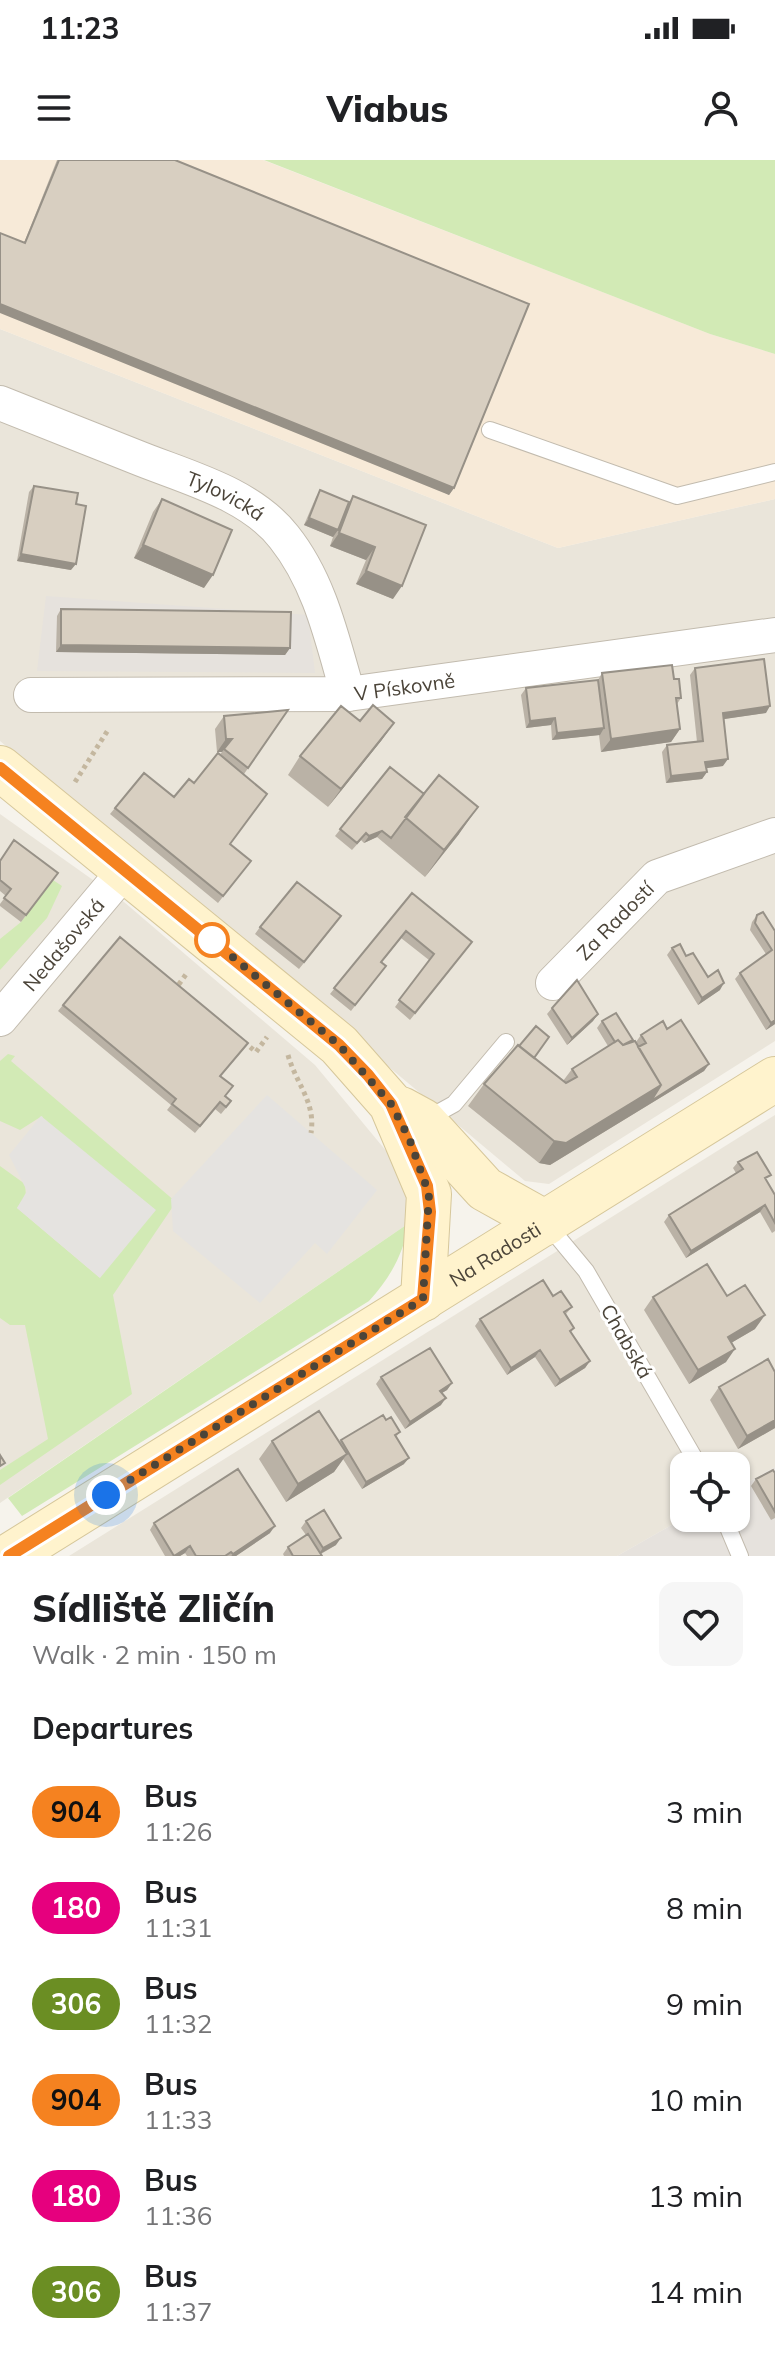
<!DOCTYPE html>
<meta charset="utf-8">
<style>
body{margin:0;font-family:Mulish,sans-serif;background:#f6f6f6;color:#202124;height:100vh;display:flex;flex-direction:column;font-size:30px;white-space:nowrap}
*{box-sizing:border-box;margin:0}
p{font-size:26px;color:#757577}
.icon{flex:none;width:44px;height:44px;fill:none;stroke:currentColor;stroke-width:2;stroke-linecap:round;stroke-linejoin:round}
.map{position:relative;height:1396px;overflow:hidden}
.panel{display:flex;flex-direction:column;background:#fff;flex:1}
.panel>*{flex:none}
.badge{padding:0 16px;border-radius:26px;font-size:28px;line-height:52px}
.controls{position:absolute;left:670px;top:1292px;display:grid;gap:16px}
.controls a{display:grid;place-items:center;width:80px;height:80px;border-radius:16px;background:#fff;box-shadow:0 2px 6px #0004;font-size:40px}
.you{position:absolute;width:40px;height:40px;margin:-20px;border:6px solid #fff;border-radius:50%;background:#1a73e8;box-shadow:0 0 0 12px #1a73e833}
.map>.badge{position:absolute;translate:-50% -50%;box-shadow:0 0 0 4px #fff}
h2{padding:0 32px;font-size:30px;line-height:72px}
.round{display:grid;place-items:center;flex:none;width:84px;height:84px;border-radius:16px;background:#f6f6f6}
.summary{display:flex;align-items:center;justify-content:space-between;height:136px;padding:0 32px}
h1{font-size:38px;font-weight:800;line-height:60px}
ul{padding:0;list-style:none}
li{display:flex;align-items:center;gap:24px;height:96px;padding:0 32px}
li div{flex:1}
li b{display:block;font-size:30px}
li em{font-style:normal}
li .badge{min-width:88px;font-weight:700;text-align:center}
.status{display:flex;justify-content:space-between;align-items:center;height:56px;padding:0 40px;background:#fff;direction:ltr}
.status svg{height:22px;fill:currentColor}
header{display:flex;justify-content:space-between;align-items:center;height:104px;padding:0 32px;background:#fff;font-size:36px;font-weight:800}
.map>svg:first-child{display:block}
.residential{fill:#eae5da}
.commercial{fill:#f7ead8}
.industrial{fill:#e6e2dd}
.green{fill:#d2eab5}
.parking{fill:#e5e3e0}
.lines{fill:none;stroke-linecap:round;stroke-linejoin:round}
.lane-casing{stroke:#c2bbae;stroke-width:18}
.street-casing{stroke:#c2bbae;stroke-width:36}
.secondary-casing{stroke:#d6c79b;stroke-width:46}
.path{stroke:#c4b79f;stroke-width:5;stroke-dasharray:4 4;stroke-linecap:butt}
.lane{stroke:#fff;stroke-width:16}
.street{stroke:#fff;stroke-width:34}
.secondary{stroke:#fff3cd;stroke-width:44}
.wall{fill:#bab2a6}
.shaded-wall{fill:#979187}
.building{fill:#d8cfc1;stroke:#979187;stroke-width:2}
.line-casing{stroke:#fff;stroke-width:18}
.line{stroke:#f58220;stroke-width:12}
.walk{stroke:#4b4439;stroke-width:8;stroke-dasharray:0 14.4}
.stop-dot{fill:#fff;stroke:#f58220;stroke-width:4}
.labels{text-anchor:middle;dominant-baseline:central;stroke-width:6;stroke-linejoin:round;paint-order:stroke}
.street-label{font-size:20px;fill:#4b4439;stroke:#fff}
</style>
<div class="status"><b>11:23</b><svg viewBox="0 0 49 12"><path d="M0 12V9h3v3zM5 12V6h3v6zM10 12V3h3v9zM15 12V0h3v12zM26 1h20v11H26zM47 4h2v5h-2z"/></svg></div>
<header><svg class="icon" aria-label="menu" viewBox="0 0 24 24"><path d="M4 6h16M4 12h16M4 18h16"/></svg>Viabus<svg class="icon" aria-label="person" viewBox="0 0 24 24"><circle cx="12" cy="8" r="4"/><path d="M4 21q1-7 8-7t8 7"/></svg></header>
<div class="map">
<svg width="775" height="1396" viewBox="0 0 775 1396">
<rect width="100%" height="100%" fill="#f6f3ec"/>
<path class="residential" d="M0,169l558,219 217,-49v542l-226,143 -24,-3 -525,-440z
M0,654l124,88 191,163 72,87 19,44 3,27 -409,280z
M775,955v352l-39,22v-23h-52v52l-67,38h-548z"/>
<path class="commercial" d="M0,0h263l447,174 65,20v145l-217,49 -558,-219z"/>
<path class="industrial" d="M46,436l262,19 7,58 -278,-2z
M775,1307v89h-158l67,-38h52v-29z"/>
<path class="green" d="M264,0h511v194l-65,-20z
M53,720l9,6 -15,32 -47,52v-31l21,-17z
M8,894l7,2 -4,5 165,141 -63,93 19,99 -132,91v-15l48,-31 -23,-114h-15l-10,-7v-152l25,18 1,12 -9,12 83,70 -58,-162 -22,14 -20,-9v-60z
M409,1063c-6,32 -19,55 -40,78l-347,215 -14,-18z"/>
<path class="parking" d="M267,935l110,95 -50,64 -12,-11 -55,60 -87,-72 -2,-32z
M41,956l115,94 -56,68 -83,-70 10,-17 -18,-36z"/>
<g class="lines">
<g class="lane-casing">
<path id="lane" d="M490,270l187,66 98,-24
M425,960l29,-16 52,-62
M547,1064l39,47 113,195
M724,1358l16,38"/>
</g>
<g class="street-casing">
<g id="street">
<path id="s1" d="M0,243c45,18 91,36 136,54 49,20 114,36 148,80 36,45 48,102 64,157"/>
<path id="s2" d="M31,535l317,-1 427,-59"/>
<path id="s3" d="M553,823l104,-106 118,-42"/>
<path id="s4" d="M0,859l126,-150"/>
</g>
</g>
<g class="secondary-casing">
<g id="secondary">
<path d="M0,608l339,277 52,59 38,90 -6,105"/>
<path d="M401,949l22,12 62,68 61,34"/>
<path id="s5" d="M9,1396l766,-477"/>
</g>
</g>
<path class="path" d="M75,622l33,-52
M174,831l13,-18
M244,882l12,10 11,-15
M288,895c8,29 28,47 23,78"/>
<use href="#lane" class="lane"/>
<use href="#street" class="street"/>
<use href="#secondary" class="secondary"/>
</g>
<path class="wall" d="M57,0h118l279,328 -5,7 -425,-252z
M34,326l42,18 -5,66 -54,-9 12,-69z
M320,330l29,12 4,-6 40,103 -37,-15 10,-24 -36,-14 3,-9 -29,-12 12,-28z
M162,339l42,89 -70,-30 19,-46z
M61,449l229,39 -5,7 -229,-3 1,-36z
M695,508l71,45 -43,6v47l-17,2 1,4 -5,7 -36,4 -4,-31 5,-7 30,-3 -7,-67z
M602,513l72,6 7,19 -4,6 3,25 -9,13 -70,10 -2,-17 -47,5 -1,-15 -25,3 -5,-33 5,-7 72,-8z
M288,550l-44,64 -14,71 21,16 -33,42 -108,-89 5,-6 59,-11 20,-14 28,-31h-5l-2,-23 9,-13z
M360,561l34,2 -13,18 -53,66 -40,-32 12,-19z
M390,607l69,67 -34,43 -48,-40 -13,6 -3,-3 -9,10 -17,-14z
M0,701l58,12 -37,49 -21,-16v-2l6,-8 -6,-5z
M412,733l60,49 -62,78 -15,-13 34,-47 -28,-22 -20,25 5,3 -35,45 -21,-17z
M757,755l18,16v93l-9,6 -31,-51 5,-6 26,-19 -16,-24 2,-8z
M336,763l-37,46 -44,-35 5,-7z
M672,788l14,8 34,34 -22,15 -31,-50z
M63,845l185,38 -27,33 5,32 -5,6 -6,-5 -20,24 -28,-23 4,-5 -113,-94z
M552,848l46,6 -5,7 -26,24 -20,-31z
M602,861l36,26h1l-3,-5 5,-7 26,-6 42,35 -5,7 -154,94 -11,-2 -71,-57 16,-22 50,-26 29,23 9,-12 36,-23 -11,-18z
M738,1002l28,19 9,14v36l-3,2 -12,-21 -74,46 -22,-36 5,-7 67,-42 -3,-5z
M553,1136l19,11 -7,8 9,13 -3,4 19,29 -5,7 -30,19 -20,-30 -28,18 -32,-49 5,-7z
M727,1136l28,33 -24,14 -5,19 -37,22 -45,-74 9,-13z
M381,1217l71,6 -5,7 -5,3 -1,12 -36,24 -29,-45z
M719,1227l56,41 -37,21 -28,-49z
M386,1260l14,12 -4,5 8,27 -42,25 -19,-30 -9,13 -48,30 -27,-43 13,-18 67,2 2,-3z
M775,1313v45l-4,2 -20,-34 5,-7z
M306,1361l30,24 -15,9 1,2h-38l-1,-2 5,-7 18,-12 -5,-7z
M154,1363l116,10 -34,23h-49l-2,-3 -5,3h-15l-15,-26z"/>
<path class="shaded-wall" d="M0,144l454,184 -5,7 -449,-182z
M309,358l29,12 -5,7 -29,-12z
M339,373l36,14 -9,13 -36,-14z
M143,385l70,30 -9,13 -70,-30z
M21,394l55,10 -5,6 -54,-9z
M366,411l36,15 -9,13 -37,-15z
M61,485l229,3 -5,7 -229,-3z
M770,546l-4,7 -48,7 5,-7z
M555,558l-4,7 -25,3 4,-7z
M394,563l-13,18 -53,66 13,-18z
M604,568l-4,7 -48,5 5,-7z
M680,569l-9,13 -70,10 10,-13z
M226,579h6l-10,13h-5z
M728,599l-5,7 -23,3 5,-7z
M707,612l-5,7 -36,4 5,-7z
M478,647l-19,27 -34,43 19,-27z
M382,671l-5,6 -13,6 5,-7z
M724,823l-4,7 -22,15 4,-7z
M598,854l-5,7 -26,24 5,-7z
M775,860v4l-9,6 5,-7z
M709,904l-5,7 -154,94 -11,-2 15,-22 107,-56z
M765,1045l-5,7 -74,46 5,-7z
M765,1155l-10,14 -36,21 9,-13z
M735,1189l-9,13 -37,22 9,-14z
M540,1190l-5,7 -28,18 4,-7z
M590,1201l-5,7 -30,19 5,-7z
M452,1223l-5,7 -12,7 5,-6z
M446,1238l-5,7 -36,24 5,-7z
M775,1260v8l-37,21 9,-13z
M347,1294l-13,18 -48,30 12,-18z
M409,1298l-5,6 -42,25 4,-7z
M275,1366l-5,7 -34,23h-5z
M341,1378l-5,7 -18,10 5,-7z
M190,1386l-5,7 -5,3h-6z"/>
<path class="building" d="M59,0h116l354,144 -75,184 -454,-184v-71l25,10z
M34,326l44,7 -2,11 10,2 -10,58 -55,-10z
M320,330l29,12 -11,28 -29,-12z
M353,336l73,29 -24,61 -36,-15 9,-24 -36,-14z
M162,339l70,31 -19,45 -70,-30z
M61,449l230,3 -1,36 -229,-3z
M764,499l6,47 -47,7 5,46 -23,3 2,10 -36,4 -4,-31 36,-4 -8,-73z
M672,505l2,14h5l2,19h-5l4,31 -69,10 -9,-66z
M598,520l6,48 -47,5 -2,-15 -25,3 -4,-33z
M373,545l21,18 -53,66 -41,-33 41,-50 19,15z
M288,550l-40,58 -24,-19 8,-10h-6l-2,-23z
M218,593l49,41 -37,50 21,17 -28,35 -108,-88 29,-35 30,24 15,-18 5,4z
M390,607l34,27 -33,44 -9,-7 -13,5 -3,-3 -9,10 -17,-14z
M439,615l39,32 -34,43 -39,-33z
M14,680l44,33 -32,42 -22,-17 7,-9 -11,-9v-19z
M297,722l44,34 -37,46 -44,-35z
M412,733l60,49 -57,71 -16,-13 35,-46 -28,-23 -25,31 5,4 -31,39 -21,-17z
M763,752l12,19v89l-4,3 -31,-50 32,-23 -17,-27 2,-8z
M120,777l128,106 -28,33 13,10 -8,10 6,5 -5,6 -6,-5 -20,24 -28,-22 4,-5 -113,-94z
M680,784l6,12 7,-3 15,24 10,-7 6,13 -22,15 -30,-50z
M577,820l21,34 -26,24 -20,-30z
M616,853l17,27 -10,5 -5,-5 -3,2 -13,-21z
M681,860l28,44 -58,37 10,-16 -23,-38 8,-4 -5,-8 22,-14 4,8z
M536,866l13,11 -15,21 -15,-12z
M618,880l5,5 12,-4 26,44 -95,58 -12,-2 -70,-57 34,-39 48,38 11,-6 -5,-8z
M757,992l14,23 -6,3 10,17v28l-10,-18 -74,46 -22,-36 74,-46 -5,-7z
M707,1104l20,32 18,-11 20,30 -37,22 7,12 -37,21 -45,-73z
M543,1120l10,16 8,-5 11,16 -8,5 10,16 -4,3 20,30 -30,19 -20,-30 -29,18 -31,-49z
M430,1188l22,35 -12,8 6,7 -36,24 -29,-45z
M768,1199l7,13v48l-28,16 -28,-49z
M319,1251l28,43 -49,30 -26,-43z
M383,1255l3,5 5,-3 9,15 -5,3 14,23 -43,24 -25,-42z
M0,1295l5,8 -5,3z
M238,1309l37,57 -42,28 -2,-2 -6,4h-29l-6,-10 -16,10 -20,-33z
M773,1310l2,3v39l-19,-33z
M324,1350l17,28 -18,10 -17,-27z
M308,1374l14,22h-29l-5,-9z"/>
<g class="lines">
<g class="line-casing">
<path id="line" d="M0,608l339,277 29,30 23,29 36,82 3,26 -7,87 -414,257"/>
</g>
<use href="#line" class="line"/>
<path class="walk" d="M106,1335l317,-196 6,-105 -20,-56 -18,-34 -52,-59 -127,-105"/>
</g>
<circle class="stop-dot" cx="212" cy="780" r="16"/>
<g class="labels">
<g class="street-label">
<text stroke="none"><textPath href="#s1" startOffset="244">Tylovická</textPath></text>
<text stroke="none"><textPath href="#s2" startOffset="374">V Pískovně</textPath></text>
<text stroke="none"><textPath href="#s3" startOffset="88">Za Radostí</textPath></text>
<text stroke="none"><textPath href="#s4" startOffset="98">Nedašovská</textPath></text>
<text stroke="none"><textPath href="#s5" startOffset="572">Na Radosti</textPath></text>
<text transform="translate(627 1181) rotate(60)">Chabská</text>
</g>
</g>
</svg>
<div class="controls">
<a><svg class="icon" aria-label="locate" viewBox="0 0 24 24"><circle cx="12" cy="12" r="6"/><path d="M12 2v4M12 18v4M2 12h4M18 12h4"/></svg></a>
</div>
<div class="you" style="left:106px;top:1335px"></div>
</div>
<section class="panel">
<div class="summary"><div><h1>Sídliště Zličín</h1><p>Walk · 2 min · 150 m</p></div><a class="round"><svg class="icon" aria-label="heart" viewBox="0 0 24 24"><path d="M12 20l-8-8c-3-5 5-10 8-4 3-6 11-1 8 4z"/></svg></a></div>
<h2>Departures</h2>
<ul>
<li><span class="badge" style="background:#f58220;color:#111">904</span><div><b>Bus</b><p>11:26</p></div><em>3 min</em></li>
<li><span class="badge" style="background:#e6007e;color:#fff">180</span><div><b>Bus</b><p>11:31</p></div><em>8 min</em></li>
<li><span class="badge" style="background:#6b8e23;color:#fff">306</span><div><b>Bus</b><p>11:32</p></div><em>9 min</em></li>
<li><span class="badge" style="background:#f58220;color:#111">904</span><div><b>Bus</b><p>11:33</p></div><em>10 min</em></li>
<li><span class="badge" style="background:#e6007e;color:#fff">180</span><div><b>Bus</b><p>11:36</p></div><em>13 min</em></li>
<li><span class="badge" style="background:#6b8e23;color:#fff">306</span><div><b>Bus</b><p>11:37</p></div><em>14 min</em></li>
</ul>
</section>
